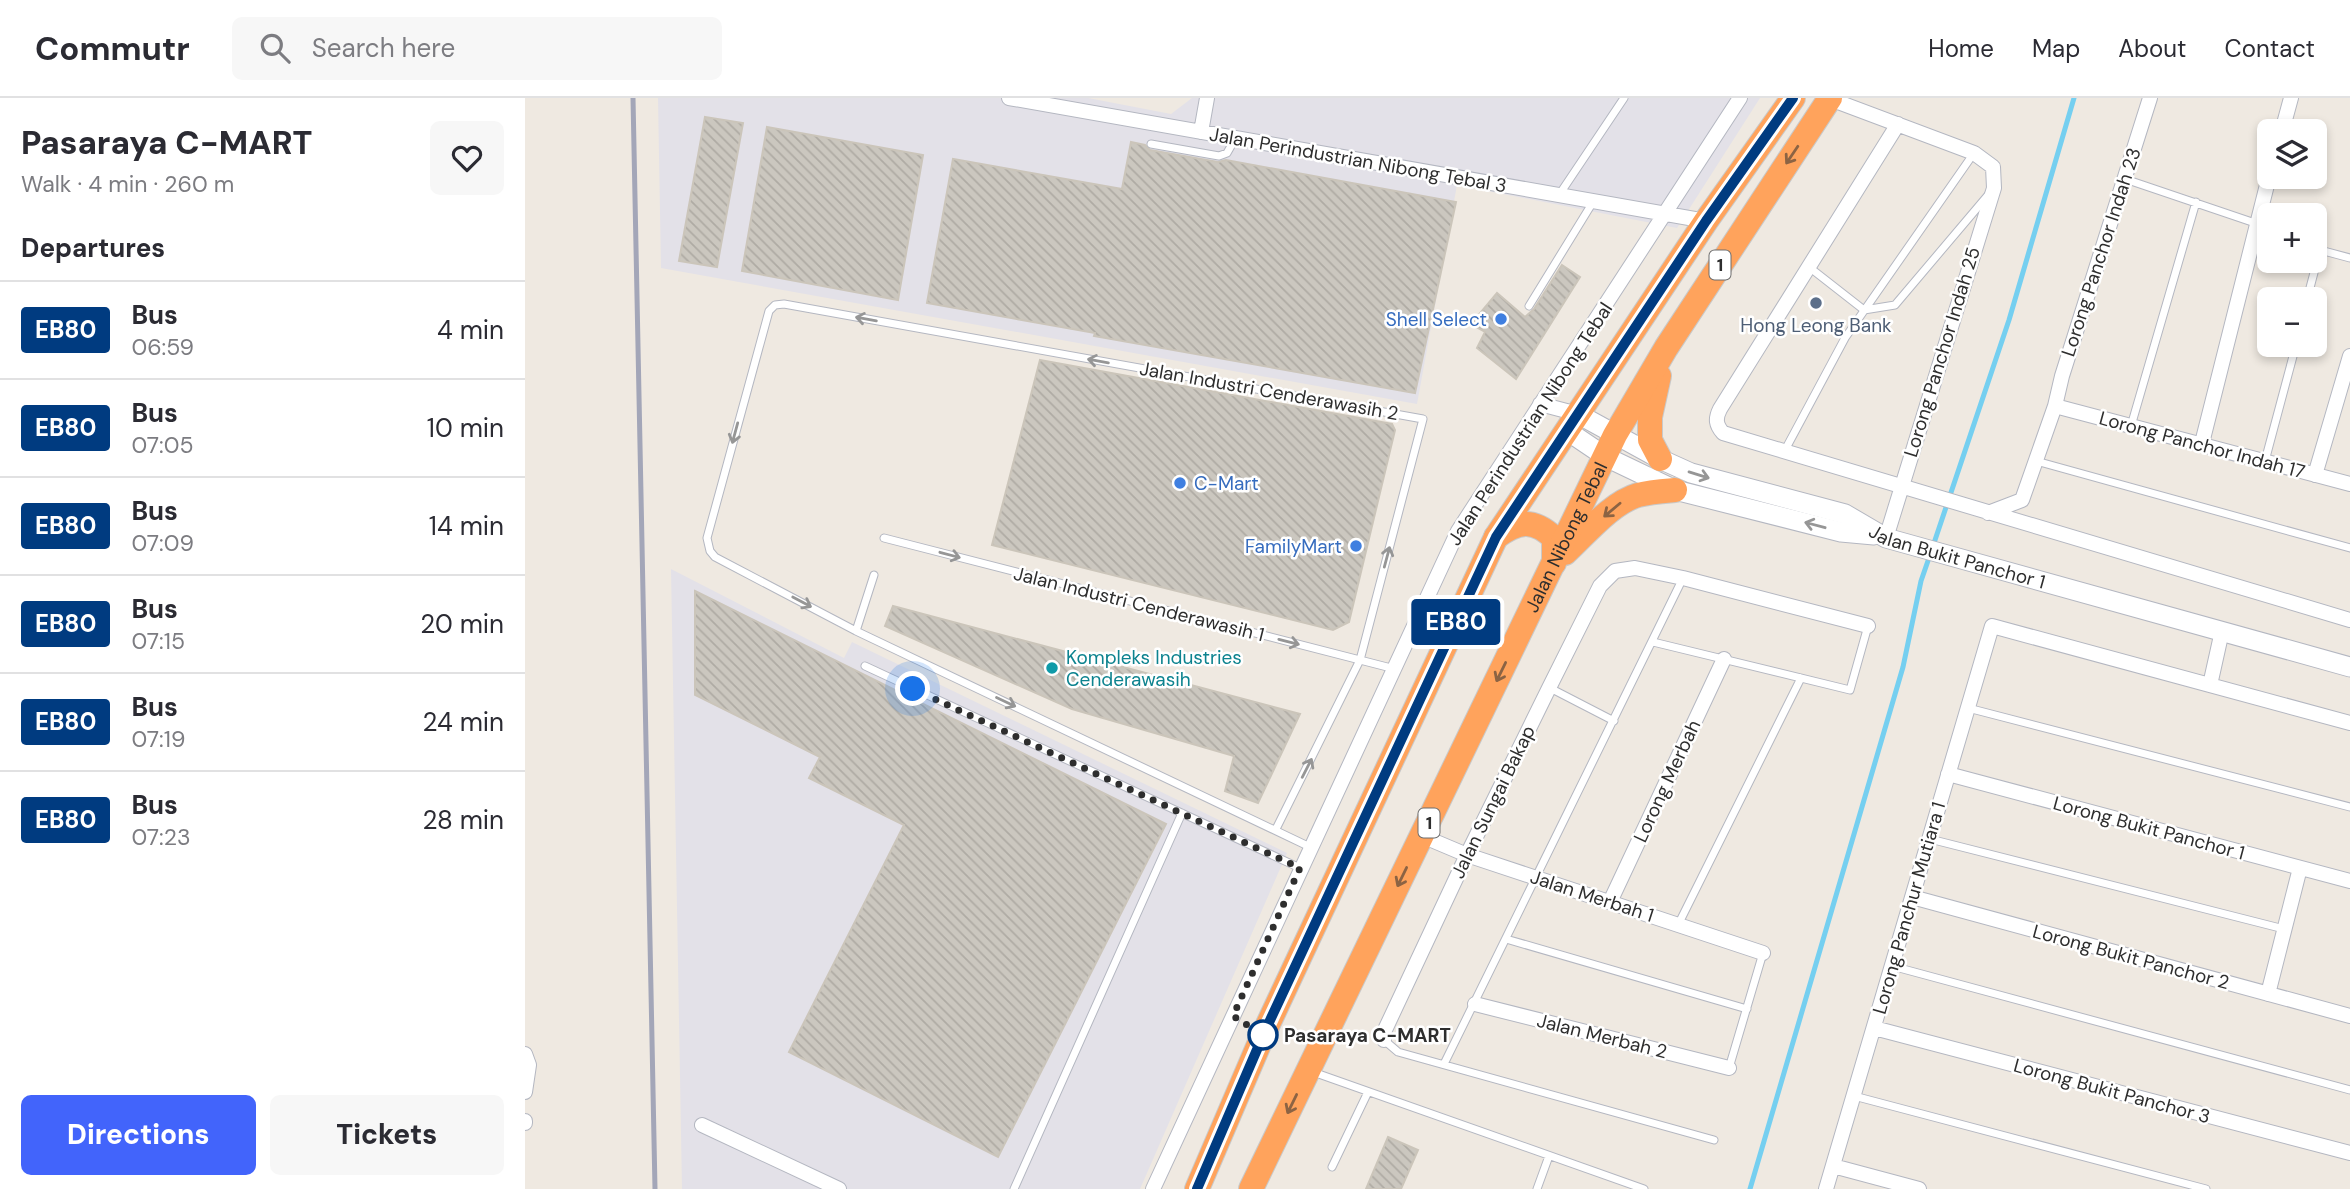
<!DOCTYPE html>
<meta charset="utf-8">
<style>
body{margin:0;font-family:"DM Sans",sans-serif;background:#f7f7f7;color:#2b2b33;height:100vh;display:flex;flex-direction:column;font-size:26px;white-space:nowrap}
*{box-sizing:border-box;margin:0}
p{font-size:23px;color:#7c7c81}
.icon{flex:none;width:38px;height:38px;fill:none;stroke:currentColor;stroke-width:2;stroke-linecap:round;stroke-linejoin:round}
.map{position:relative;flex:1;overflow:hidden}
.details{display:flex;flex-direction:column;background:#fff;width:525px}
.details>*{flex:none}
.badge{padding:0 14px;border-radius:5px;font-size:24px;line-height:46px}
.tools{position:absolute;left:1732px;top:21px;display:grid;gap:14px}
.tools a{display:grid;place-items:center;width:70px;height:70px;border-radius:10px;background:#fff;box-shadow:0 4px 10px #0003;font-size:35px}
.you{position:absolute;width:35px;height:35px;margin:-18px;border:5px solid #fff;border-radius:50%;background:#1a73e8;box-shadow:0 0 0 10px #1a73e833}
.map>.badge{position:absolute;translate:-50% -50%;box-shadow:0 0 0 4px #fff}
h2{padding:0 21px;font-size:26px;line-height:63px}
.round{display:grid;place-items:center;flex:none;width:74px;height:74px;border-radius:10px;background:#f7f7f7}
.headline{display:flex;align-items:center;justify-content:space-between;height:119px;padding:0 21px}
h1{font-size:33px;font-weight:800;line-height:52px}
.button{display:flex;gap:14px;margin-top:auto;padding:14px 21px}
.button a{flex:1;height:80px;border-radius:10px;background:#4264fb;color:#fff;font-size:28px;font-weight:800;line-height:80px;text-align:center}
.button a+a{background:#f7f7f7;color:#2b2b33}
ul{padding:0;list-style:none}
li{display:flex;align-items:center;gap:21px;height:98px;padding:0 21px;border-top:2px solid #e1e1e2}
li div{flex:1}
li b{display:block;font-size:26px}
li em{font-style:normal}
li .badge{min-width:77px;font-weight:700;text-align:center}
header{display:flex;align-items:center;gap:42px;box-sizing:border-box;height:98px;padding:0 35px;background:#fff;border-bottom:2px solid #e1e1e2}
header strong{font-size:33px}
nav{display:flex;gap:38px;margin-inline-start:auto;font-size:24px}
.search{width:490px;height:63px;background:#f7f7f7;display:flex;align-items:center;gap:18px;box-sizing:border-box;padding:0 24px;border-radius:10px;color:#7c7c81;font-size:26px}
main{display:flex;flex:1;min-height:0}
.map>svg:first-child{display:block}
.industrial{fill:#e3e1e8}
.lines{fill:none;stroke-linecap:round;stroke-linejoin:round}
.stream{stroke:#75cff0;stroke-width:5}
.building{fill:url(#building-back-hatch);stroke:#cbc5ba;stroke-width:2}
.lane-casing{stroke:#b4b7c1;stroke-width:9}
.street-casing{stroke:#b4b7c1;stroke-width:16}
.secondary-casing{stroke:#b4b7c1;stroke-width:21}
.highway-casing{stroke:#c9c9c9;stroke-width:26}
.lane{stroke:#fff;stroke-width:7}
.street{stroke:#fff;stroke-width:14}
.secondary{stroke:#fff;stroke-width:19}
.highway{stroke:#ffa35c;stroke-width:24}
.rail{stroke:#a3a6b8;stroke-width:5}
.oneway{stroke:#8c6343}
.oneway2{stroke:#969696}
.line-casing{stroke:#fff;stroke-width:16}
.line{stroke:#003b80;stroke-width:10}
.walk{stroke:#2e2e2e;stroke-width:7;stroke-dasharray:0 12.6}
.service-dot{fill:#5c6f8a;stroke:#fff;stroke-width:2.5}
.shop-dot{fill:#3f7fe0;stroke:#fff;stroke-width:2.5}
.culture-dot{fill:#0f9aa8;stroke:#fff;stroke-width:2.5}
.stop-dot{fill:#fff;stroke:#003b80;stroke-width:3.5}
.labels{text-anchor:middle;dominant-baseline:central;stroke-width:5;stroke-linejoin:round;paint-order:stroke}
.shield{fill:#fff;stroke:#6d6d6d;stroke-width:2}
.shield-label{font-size:18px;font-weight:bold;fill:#2e2e2e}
.street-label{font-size:19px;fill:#2e2e2e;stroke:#fff}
.shop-label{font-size:19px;fill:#366cbe;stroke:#fff;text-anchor:end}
.service-label{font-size:19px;fill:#4e5e75;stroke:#fff}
.culture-label{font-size:19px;fill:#0d838f;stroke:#fff;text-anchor:start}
.stop-label{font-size:19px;font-weight:bold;fill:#2e2e2e;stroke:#fff;text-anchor:start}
</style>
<header>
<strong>Commutr</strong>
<div class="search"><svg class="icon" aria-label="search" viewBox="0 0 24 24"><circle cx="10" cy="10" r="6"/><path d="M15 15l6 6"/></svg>Search here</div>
<nav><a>Home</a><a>Map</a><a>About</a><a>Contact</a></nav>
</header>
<main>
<section class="details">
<div class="headline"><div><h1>Pasaraya C-MART</h1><p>Walk · 4 min · 260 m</p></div><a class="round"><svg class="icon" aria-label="heart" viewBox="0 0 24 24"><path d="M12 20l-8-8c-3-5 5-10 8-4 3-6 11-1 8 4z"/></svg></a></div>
<h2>Departures</h2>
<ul>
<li><span class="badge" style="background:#003b80;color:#fff">EB80</span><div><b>Bus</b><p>06:59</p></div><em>4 min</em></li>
<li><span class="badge" style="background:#003b80;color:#fff">EB80</span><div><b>Bus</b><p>07:05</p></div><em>10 min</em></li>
<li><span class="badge" style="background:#003b80;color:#fff">EB80</span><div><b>Bus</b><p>07:09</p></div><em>14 min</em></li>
<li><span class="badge" style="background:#003b80;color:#fff">EB80</span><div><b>Bus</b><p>07:15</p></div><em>20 min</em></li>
<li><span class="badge" style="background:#003b80;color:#fff">EB80</span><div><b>Bus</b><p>07:19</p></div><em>24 min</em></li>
<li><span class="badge" style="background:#003b80;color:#fff">EB80</span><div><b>Bus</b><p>07:23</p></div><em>28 min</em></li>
</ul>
<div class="button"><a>Directions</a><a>Tickets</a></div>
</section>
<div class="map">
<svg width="1825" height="1091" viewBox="0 0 1825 1091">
<defs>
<pattern id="building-back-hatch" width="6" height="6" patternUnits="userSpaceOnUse" patternTransform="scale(1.75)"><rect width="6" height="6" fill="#cbc7bf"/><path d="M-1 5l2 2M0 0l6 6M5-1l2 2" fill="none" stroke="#afaba4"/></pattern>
</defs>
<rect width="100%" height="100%" fill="#efe9e1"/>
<path class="industrial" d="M133,0h430l83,16 21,-16h568l-83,130 -220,-43 -40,219 -756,-136z
M146,471l173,89 8,-16 435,211 -147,336h-458z"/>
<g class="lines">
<path class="stream" d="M1408,448l76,-226 65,-222
M1225,1091l153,-522 18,-86 9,-26"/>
</g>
<path class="building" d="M180,19l38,6 -26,144 -38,-6z
M242,29l156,28 -25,145 -156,-29z
M606,44l14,3 5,5 68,12 8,-2 230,42 -41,191 -321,-57 1,-3 -168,-30 26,-144 169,30z
M1037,167l18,12 -64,102 -39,-31 8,-16 -14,-8 26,-31 28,24 9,-8z
M515,262l352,64 3,6 -46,192 -16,8 -341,-85z
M170,493l471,233 -168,333 -209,-105 115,-227 -95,-47 11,-21 -125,-62z
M368,508l407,108 -42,89 -33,-12 9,-35 -162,-47 -187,-83z
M863,1039l30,13 -17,39h-35z"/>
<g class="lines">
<g class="lane-casing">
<path id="lane" d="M626,46l68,12 8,-3 8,-14
M1600,81l130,44
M1034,97l65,-97
M1284,169l55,43 31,-5 94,-111
M1782,201l13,-49 30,8
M1004,208l64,-104
M1606,328l65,-224
M1260,352l60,-112 129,-185
M1511,363l314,87
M1740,363l31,-116
M359,440l511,131
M331,533l18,-56
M1128,544l197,48 18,-64
M340,568l435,202
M1025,590l64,33
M1443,610l382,99
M751,731l84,-169 63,-241 -639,-115 -9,1 -6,6 -62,227 3,13 5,6 141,74 454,216
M1405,741l354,90
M1153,827l123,-247
M981,841l241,70
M1367,868l458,124
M859,942l14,12 316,88
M919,966l239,-486
M1204,970l34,-115
M788,974l331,117
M1329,998l352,93
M807,1069l36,-75
M489,1091l168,-376
M1012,1091l12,-33"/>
</g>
<g class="street-casing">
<path id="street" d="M484,0l697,123
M1305,1l144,54 19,14 1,21 -108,350
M1373,26l-178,285c-5,10 -4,16 3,24l627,187
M1757,33l9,-33
M676,34l6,-34
M1015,306l38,10
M1530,308l295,78
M1677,345l68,-270
M1790,377l35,-119
M1463,415l34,-13 33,-94 7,-30 88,-278
M1685,587l12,-54
M1423,676l402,107
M897,738l45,19 296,98
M1387,799l438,119
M1085,804l114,-243
M1743,896l32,-126
M950,906l254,64
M1349,930l476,125
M859,942v-8l83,-177 82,-167 51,-102 15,-15 20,-3 48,10 185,48
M0,956l4,11 -4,27
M0,1023v2
M177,1027l137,64
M1308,1068l86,23
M628,1091l305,-658 282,-433
M1301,1091l166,-563 358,97"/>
</g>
<g class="secondary-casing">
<g id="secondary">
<path id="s1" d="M1053,316l82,45 31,14 154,41 41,24 464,129"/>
<path d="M1041,332l40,27 69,33 166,42 33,3"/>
</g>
</g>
<g class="highway-casing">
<g id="highway">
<path d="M1134,278l-9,41v23l10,19"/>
<path d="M971,439c22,-16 37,-19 58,1v25"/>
<path d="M1040,455c21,-19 46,-50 73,-58 11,-3 25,-4 37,-5"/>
<path d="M672,1091l66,-154 233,-498 210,-316 87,-123"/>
<path id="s2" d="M726,1091l364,-754 51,-87 164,-250"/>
</g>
</g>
<use href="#lane" class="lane"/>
<use href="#street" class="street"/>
<use href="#secondary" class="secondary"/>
<use href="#highway" class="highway"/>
<path class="rail" d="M108,0l22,1091"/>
</g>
<defs><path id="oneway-shaft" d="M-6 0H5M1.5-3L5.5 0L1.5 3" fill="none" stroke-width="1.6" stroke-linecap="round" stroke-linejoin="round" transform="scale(1.75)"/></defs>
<g class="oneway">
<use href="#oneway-shaft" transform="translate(1267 57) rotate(124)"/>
<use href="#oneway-shaft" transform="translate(1087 412) rotate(140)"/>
<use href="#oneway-shaft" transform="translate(976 574) rotate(116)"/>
<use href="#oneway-shaft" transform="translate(877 779) rotate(116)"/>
<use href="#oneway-shaft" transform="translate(767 1006) rotate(116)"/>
</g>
<g class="oneway2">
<use href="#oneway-shaft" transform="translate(341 221) rotate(-170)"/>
<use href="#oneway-shaft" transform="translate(573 263) rotate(-170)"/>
<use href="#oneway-shaft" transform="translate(210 335) rotate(105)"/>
<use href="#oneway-shaft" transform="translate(1174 377) rotate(17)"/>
<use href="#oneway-shaft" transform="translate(1290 427) rotate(-165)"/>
<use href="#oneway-shaft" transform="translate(425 457) rotate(15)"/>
<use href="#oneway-shaft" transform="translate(862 459) rotate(-75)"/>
<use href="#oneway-shaft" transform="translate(277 504) rotate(28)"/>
<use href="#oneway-shaft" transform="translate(764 544) rotate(14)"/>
<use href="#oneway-shaft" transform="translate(481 604) rotate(25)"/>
<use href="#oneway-shaft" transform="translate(782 670) rotate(-63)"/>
</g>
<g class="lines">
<g class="line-casing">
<path id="line" d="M672,1091l68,-158 231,-494 210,-316 87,-123"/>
</g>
<use href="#line" class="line"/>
<path class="walk" d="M388,591l387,179 -67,148 30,19"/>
</g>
<circle class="service-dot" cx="1291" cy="205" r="7"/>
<g class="shop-dot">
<circle cx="976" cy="221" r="7"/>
<circle cx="655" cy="385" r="7"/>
<circle cx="831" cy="448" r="7"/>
</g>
<circle class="culture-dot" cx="527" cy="570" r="7"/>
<circle class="stop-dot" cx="738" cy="937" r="14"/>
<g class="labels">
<g class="shield">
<rect x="1184.5" y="152.5" width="21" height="29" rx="5"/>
<rect x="893.5" y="710.5" width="21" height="29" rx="5"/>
</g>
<g class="shield-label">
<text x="1195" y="167">1</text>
<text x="904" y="725">1</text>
</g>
<g class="street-label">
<text transform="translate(833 62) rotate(10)">Jalan Perindustrian Nibong Tebal 3</text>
<text transform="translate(1576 154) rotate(-72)">Lorong Panchor Indah 23</text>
<text transform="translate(1417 254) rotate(-73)">Lorong Panchor Indah 25</text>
<text transform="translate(744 293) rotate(10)">Jalan Industri Cenderawasih 2</text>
<text transform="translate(1005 326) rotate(-57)">Jalan Perindustrian Nibong Tebal</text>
<text transform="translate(1677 347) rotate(15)">Lorong Panchor Indah 17</text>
<text stroke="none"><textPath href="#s2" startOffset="724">Jalan Nibong Tebal</textPath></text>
<text stroke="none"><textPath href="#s1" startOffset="408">Jalan Bukit Panchor 1</textPath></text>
<text transform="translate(614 506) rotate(14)">Jalan Industri Cenderawasih 1</text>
<text transform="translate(1142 683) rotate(-65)">Lorong Merbah</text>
<text transform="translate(968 704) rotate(-64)">Jalan Sungai Bakap</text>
<text transform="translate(1624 730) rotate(15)">Lorong Bukit Panchor 1</text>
<text transform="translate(1067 798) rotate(18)">Jalan Merbah 1</text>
<text transform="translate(1384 810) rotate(-74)">Lorong Panchur Mutiara 1</text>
<text transform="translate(1606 859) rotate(15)">Lorong Bukit Panchor 2</text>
<text transform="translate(1077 938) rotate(14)">Jalan Merbah 2</text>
<text transform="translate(1587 993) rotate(15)">Lorong Bukit Panchor 3</text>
</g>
<g class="shop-label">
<text x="962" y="221">Shell Select</text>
<text x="669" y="385" text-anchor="start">C-Mart</text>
<text x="817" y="448">FamilyMart</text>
</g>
<g class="service-label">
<text x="1291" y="227">Hong Leong Bank</text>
</g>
<g class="culture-label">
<text x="541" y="559">Kompleks Industries<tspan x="541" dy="22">Cenderawasih</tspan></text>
</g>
<g class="stop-label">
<text x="759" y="937">Pasaraya C-MART</text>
</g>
</g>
</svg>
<div class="tools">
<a><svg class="icon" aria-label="layers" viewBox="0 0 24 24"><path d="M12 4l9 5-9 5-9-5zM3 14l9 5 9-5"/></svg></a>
<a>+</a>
<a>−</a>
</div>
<div class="you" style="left:388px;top:591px"></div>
<b class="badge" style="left:931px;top:524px;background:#003b80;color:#fff">EB80</b>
</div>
</main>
